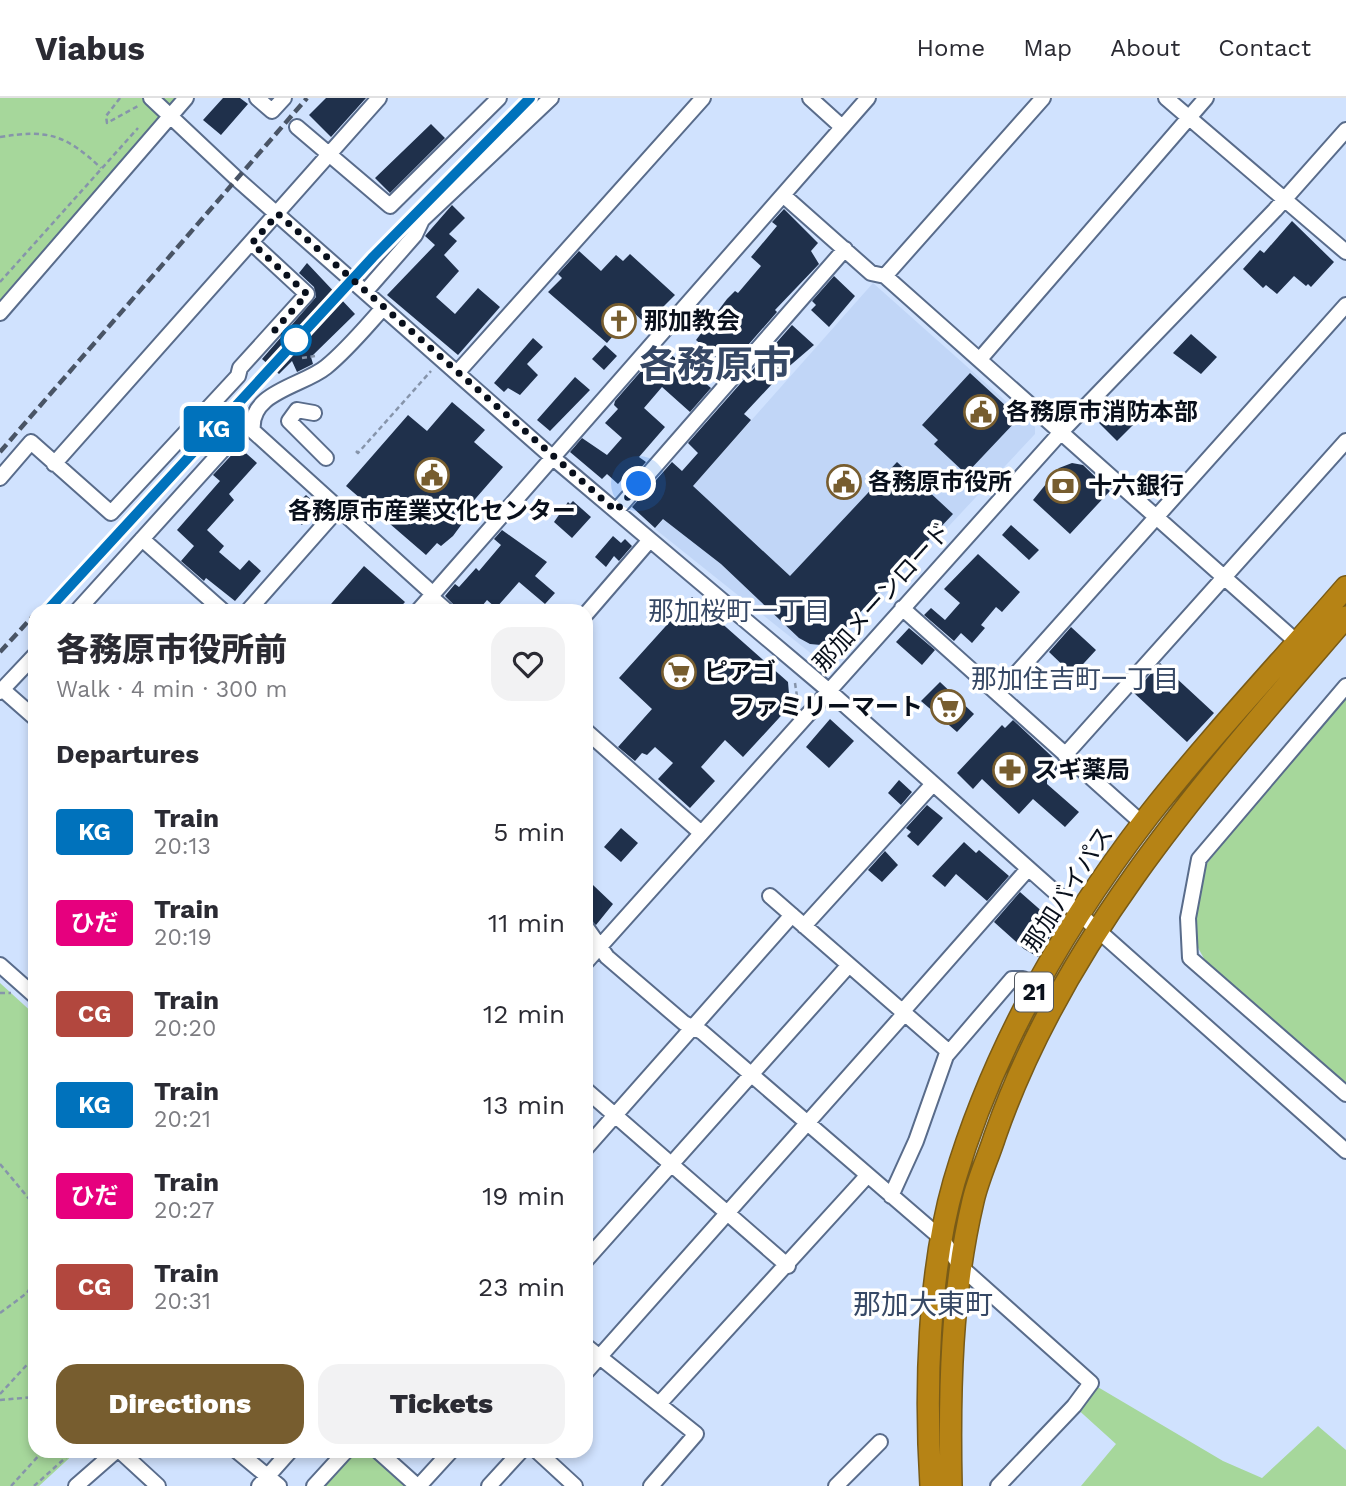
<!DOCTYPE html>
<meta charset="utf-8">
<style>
body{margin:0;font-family:"Work Sans","Noto Sans JP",sans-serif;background:#f2f2f3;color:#2b2b33;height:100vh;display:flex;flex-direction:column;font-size:26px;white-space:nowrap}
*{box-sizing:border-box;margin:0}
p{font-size:23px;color:#7c7c81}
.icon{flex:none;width:38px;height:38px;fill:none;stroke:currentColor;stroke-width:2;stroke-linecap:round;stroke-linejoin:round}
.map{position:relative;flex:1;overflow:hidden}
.details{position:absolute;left:28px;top:506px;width:565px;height:854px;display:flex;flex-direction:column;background:#fff;border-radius:21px;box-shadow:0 4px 10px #0003}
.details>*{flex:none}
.badge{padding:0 14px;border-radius:5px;font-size:24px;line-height:46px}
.you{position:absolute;width:35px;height:35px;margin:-18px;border:5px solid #fff;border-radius:50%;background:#1a73e8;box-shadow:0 0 0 10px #1a73e833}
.map>.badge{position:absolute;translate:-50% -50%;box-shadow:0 0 0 4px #fff}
h2{padding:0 28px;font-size:26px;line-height:63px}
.round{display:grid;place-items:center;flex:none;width:74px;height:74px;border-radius:21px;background:#f2f2f3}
.summary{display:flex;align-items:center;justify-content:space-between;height:119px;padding:0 28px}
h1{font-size:33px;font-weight:800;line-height:52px}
.button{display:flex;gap:14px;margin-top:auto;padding:14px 28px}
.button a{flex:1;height:80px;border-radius:21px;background:#775d2f;color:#fff;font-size:28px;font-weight:800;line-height:80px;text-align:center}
.button a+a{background:#f2f2f3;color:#2b2b33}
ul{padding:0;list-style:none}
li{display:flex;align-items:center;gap:21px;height:91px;padding:0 28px}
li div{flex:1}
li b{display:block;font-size:26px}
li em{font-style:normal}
li .badge{min-width:77px;font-weight:700;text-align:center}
header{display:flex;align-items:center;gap:42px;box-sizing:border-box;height:98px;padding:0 35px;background:#fff;border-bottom:2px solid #e1e1e2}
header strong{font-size:33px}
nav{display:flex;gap:38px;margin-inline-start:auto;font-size:24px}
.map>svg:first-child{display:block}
.built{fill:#c1d6f7}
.green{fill:#a6d79b}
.building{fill:#1f304b}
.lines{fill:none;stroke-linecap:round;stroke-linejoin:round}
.minor-casing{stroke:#596c8b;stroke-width:18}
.highway-casing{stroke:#795b17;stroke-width:24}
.path{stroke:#8694aa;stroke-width:2.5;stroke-dasharray:5 3.5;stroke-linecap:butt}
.minor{stroke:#fff;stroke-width:14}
.highway{stroke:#b68315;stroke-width:21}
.rail{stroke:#495465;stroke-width:4.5;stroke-dasharray:10 5;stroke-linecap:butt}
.line-casing{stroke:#fff;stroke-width:16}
.line{stroke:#0072bc;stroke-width:10}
.walk{stroke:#09101c;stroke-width:7;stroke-dasharray:0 12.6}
.stop-dot{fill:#fff;stroke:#0072bc;stroke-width:3.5}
.labels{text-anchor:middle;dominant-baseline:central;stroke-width:7;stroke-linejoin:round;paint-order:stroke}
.shield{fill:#fff;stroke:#535860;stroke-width:2}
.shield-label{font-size:23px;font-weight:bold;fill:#09101c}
.poi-label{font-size:24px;font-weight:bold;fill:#09101c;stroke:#fff;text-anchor:start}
.street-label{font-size:24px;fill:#09101c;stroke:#fff}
.neighbourhood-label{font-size:26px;fill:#364865;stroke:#fff}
.quarter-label{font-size:28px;fill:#364865;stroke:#fff}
.town-label{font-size:38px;font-weight:bold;fill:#364865;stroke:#fff}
</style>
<header>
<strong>Viabus</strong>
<nav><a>Home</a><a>Map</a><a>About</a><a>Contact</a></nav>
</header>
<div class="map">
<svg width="1346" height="1388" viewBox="0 0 1346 1388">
<rect width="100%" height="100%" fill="#d0e2fe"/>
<path class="built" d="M873,185l162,144v7l-203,217 -19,4 -158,-126z"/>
<path class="green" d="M0,0h177l-177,202z
M1346,590v401l-139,-125 -11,-20 -7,-51 16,-27z
M0,885l35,32v436h42l-38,35h-39z
M1091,1285l132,78 39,17 56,-52 28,24v36h-265l35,-42 -42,-38z
M354,1353h18l40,35h-90z"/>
<path class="building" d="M223,0h17l8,6 -27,31 -18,-15z
M326,0h40l-35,39 -22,-22z
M431,26l14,14 -55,55 -15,-15z
M452,107l13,13 -16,16 8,7 -13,14 15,16 -23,26 19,17 23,-26 22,19 -42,48 -71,-60 48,-50 -10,-9z
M784,111l34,34 -7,8 8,13 -44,46 2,2 -49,56 -32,-28 31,-41 8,-8 3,2 23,-27 -10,-9 26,-31 -5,-4z
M1292,123l42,41 -23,25 -3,-3 -2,2 -12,-10 -17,18 -11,-9 -3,3 -20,-19 17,-19 4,3z
M579,153l22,20 15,-16 7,6 7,-7 45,41 -29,29 -13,-12 -26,31 -59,-51 14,-14 -4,-4z
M307,165l48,51 -44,43 2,7 -16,8 -5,-11 -13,13 -17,-15 54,-62 -2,-10 -15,-14z
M834,178l21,20 -26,31 -18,-17 5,-5 -4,-4z
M792,227l22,20 -28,24 -42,45 7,6 -58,66 97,90 107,-114 56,52 -116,123 -16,8 -11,-1 -11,-6 -78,-74 -58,-45 -8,9 -23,-21 40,-45 10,9 16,-18 -10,-10z
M1191,236l26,23 -16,17 -28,-21z
M533,240l10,9 -16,17 11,11 -18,20 -12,-7 -4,4 -10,-9z
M605,247l12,11 -13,14 -12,-11z
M662,249l49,41 -21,24 -28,-25 -18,21 21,19 -26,30 7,5 -14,16v-10l-14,16 -11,-10 -5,5 -32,-27 12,-14 25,17 15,-17 -17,-15 13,-14 -4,-4 1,-4z
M970,275l49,45 -53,56 -32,-30 4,-4 -16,-15z
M575,279l15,13 -40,41 -13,-11z
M1122,301l19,18 -24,24 -18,-18z
M452,304l33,28 -11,12 29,25 -40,46 4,4 -14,19 -12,10 -4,-3 -11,12 -80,-69 62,-71 19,16z
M239,349l18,16 -28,31 5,6 -27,30 17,16 -5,6 21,18 9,-10 12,11 -26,30 -29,-23 -2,3 -23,-20 13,-15 -17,-16 43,-49 -7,-6z
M1072,365l11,2 27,26 -40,43 -37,-34 26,-32z
M306,397l11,10 -15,20 -14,-13z
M573,403l18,16 -19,21 -18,-16 14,-20 2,2z
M1011,427l28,25 -10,10 -27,-25z
M502,432l45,32 -12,14 20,17 -10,11 -26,-22 -23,26 -9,-8 -9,11h-18l-15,-15 10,-12 4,3 17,-19 3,3 22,-26 -7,-6z
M613,438l8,7 4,-4 7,7 -13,15 -5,-5 -8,11 -11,-10z
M978,456l42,38 -18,20 -6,-5 -15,18 4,3 -13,15 -11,-10 -7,8 -30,-26 7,-7 14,12 15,-17 -16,-14z
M364,468l41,36 -8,9h-72z
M692,499l96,85 2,24 -47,51 -18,-17 -24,27 14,14 -25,27 -32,-29 15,-16 -18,-16 -8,8 -5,-2 -7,8 -17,-14 34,-38 -33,-31z
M1071,529l25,23 -23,25 -24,-23z
M909,530l26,22 -13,15 -26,-23z
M1160,565l54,50 -27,29 -53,-49z
M940,584l34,32 -17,18 -36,-31z
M830,621l24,22 -25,27 -23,-21z
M1013,622l48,45 -14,15v4l32,28 -14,15 -32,-28 -14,15 -37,-35 -9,10 -16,-16 45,-48 3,3z
M899,682l13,12 -11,13 -13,-12z
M927,707l16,13 -25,28 -11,-10 4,-4 -5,-4z
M621,730l17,15 -17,19 -17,-15z
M964,744l12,11 3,-3 30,26 -22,25 -31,-27 -11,13 -13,-11z
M885,753l13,14 -16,17 -14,-12z
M593,787l20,19 -17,21 -10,-7v-25z
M1020,794l25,22 -10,11 17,8 -14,24 -14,-8 -30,-27z"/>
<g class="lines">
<g class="minor-casing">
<path id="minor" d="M151,0l85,80 316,279 276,233 518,461
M257,0l15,13 12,-13
M810,0l32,29
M1166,0l180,154
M297,29l93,79 109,-108
M783,97l88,78 14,3 413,367
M885,178l158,-178
M365,194l50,-57 7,-15 129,-122
M383,210c-18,20 -36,42 -57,59 -23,19 -78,25 -73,64l179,162
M0,215l186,-215
M980,261l226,-261
M457,275l246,-275
M314,315l-17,-3 -8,11 37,37
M54,366l325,-366
M0,380l31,-36 80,71 127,-137 2,-8 67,-74 -55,-51
M616,413l229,-262
M142,441l81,72
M430,498l17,15
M902,510l241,216
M77,513l161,-178 14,-10
M248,513l89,-101
M418,513l450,-513
M586,516l63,-73
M1346,588l-147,173 -11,59 2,40 156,136
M2,591l33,29
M0,594l35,-37
M998,596l348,-389
M586,633l114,101
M1065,657l281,-314
M770,798l179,156
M804,828l128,-141
M586,829l21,30 77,66 18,9 240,207 19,28 130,116 -17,23 -76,80
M586,864l476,-531 213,-221 71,-80
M0,867l35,31
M902,914l125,-142
M586,992l202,176
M586,1050l206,-233
M891,1098l25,-55 30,-85 66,-77h11
M586,1162l263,-295
M586,1248l110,88 -45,52
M586,1274l319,-359
M659,1306l208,-228
M120,1353l38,35
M237,1353l42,35
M378,1353l39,35
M537,1353l38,35
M76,1388l40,-35
M259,1388l31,-35
M314,1388l32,-35
M419,1388l32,-35
M489,1388l32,-35
M836,1388l44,-44"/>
</g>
<g class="highway-casing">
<path id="highway" d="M931,1388c-6,-95 -3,-213 23,-304 39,-133 111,-258 195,-367 62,-79 132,-153 197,-228
M951,1388c-2,-95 0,-192 22,-285 5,-22 15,-43 22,-65 70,-201 214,-360 351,-519"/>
</g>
<path class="path" d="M120,0l-14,18 1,7 31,-17
M0,39c48,-8 66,-2 101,31
M0,184l138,-154
M302,260l13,-2
M356,353l2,2 73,-82
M795,585l3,20
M0,895h11
M0,1066l35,42
M0,1215l27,-20 8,-13
M0,1296l35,-38
M0,1302l35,-3
M11,1388l32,-35
M34,1388l39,-35"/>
<use href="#minor" class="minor"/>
<use href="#highway" class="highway"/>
<path class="rail" d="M0,354l307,-354
M47,513l305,-332 178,-181
M0,554l35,-38"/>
</g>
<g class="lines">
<g class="line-casing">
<path id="line" d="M47,513l326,-354 157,-159"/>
</g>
<use href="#line" class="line"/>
<path class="walk" d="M296,242l-22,-9 33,-37 -55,-51 26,-29 338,297 23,-27"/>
</g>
<defs>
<g id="church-ring" transform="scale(1.75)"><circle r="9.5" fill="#fff" stroke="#775d2f" stroke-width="1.5"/><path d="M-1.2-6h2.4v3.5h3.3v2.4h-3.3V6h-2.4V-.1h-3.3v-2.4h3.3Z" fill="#775d2f"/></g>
<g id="civic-ring" transform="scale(1.75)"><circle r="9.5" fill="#fff" stroke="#775d2f" stroke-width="1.5"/><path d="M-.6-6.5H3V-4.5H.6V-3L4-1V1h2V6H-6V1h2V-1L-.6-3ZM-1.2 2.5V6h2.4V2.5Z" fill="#775d2f"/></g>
<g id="bank-ring" transform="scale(1.75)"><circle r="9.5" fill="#fff" stroke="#775d2f" stroke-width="1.5"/><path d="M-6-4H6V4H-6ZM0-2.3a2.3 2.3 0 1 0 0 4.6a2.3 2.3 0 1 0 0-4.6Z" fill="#775d2f"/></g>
<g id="supermarket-ring" transform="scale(1.75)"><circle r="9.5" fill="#fff" stroke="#775d2f" stroke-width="1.5"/><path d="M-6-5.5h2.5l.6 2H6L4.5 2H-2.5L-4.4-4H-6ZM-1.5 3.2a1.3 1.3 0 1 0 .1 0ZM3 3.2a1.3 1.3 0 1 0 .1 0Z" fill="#775d2f"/></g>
<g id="pharmacy-ring" transform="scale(1.75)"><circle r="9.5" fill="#fff" stroke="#775d2f" stroke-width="1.5"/><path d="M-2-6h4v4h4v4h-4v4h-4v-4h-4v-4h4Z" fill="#775d2f"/></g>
</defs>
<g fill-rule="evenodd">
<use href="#church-ring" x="619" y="223"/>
<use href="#civic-ring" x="981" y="314"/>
<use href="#civic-ring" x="432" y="377"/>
<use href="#civic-ring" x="844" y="384"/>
<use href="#bank-ring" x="1063" y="388"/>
<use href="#supermarket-ring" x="679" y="574"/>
<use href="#supermarket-ring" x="948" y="609"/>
<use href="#pharmacy-ring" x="1010" y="672"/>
</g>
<circle class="stop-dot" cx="296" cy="242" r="14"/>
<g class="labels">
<rect class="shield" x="1015" y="874.5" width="38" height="39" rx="5"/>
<g class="shield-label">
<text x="1034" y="894">21</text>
</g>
<g class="poi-label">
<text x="644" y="223">那加教会</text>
<text x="1006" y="314">各務原市消防本部</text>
<text x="868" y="384">各務原市役所</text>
<text x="1088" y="388">十六銀行</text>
<text x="432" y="413" text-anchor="middle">各務原市産業文化センター</text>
<text x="704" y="574">ピアゴ</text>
<text x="923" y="609" text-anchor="end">ファミリーマート</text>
<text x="1034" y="672">スギ薬局</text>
</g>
<g class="street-label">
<text transform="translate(882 499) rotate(-48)">那加メーンロード</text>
<text transform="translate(1068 791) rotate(-57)">那加バイパス</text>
</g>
<g class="neighbourhood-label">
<text x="739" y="513">那加桜町一丁目</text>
<text x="1075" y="581">那加住吉町一丁目</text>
</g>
<g class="quarter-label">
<text x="923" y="1206">那加大東町</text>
</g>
<g class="town-label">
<text x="715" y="267">各務原市</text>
</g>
</g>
</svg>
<div class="you" style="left:639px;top:386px"></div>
<b class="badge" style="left:214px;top:331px;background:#0072bc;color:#fff">KG</b>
<section class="details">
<div class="summary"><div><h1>各務原市役所前</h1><p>Walk · 4 min · 300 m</p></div><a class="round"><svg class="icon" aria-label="heart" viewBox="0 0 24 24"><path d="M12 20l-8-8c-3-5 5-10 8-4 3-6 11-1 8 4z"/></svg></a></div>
<h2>Departures</h2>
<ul>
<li><span class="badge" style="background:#0072bc;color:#fff">KG</span><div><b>Train</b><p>20:13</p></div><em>5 min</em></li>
<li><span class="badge" style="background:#e6007e;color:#fff">ひだ</span><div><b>Train</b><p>20:19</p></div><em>11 min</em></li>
<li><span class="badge" style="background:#b2473e;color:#fff">CG</span><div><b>Train</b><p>20:20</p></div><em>12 min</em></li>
<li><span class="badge" style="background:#0072bc;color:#fff">KG</span><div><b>Train</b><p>20:21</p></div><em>13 min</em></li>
<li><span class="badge" style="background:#e6007e;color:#fff">ひだ</span><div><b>Train</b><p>20:27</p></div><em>19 min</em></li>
<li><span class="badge" style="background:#b2473e;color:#fff">CG</span><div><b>Train</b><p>20:31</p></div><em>23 min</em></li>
</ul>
<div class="button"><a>Directions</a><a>Tickets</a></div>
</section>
</div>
